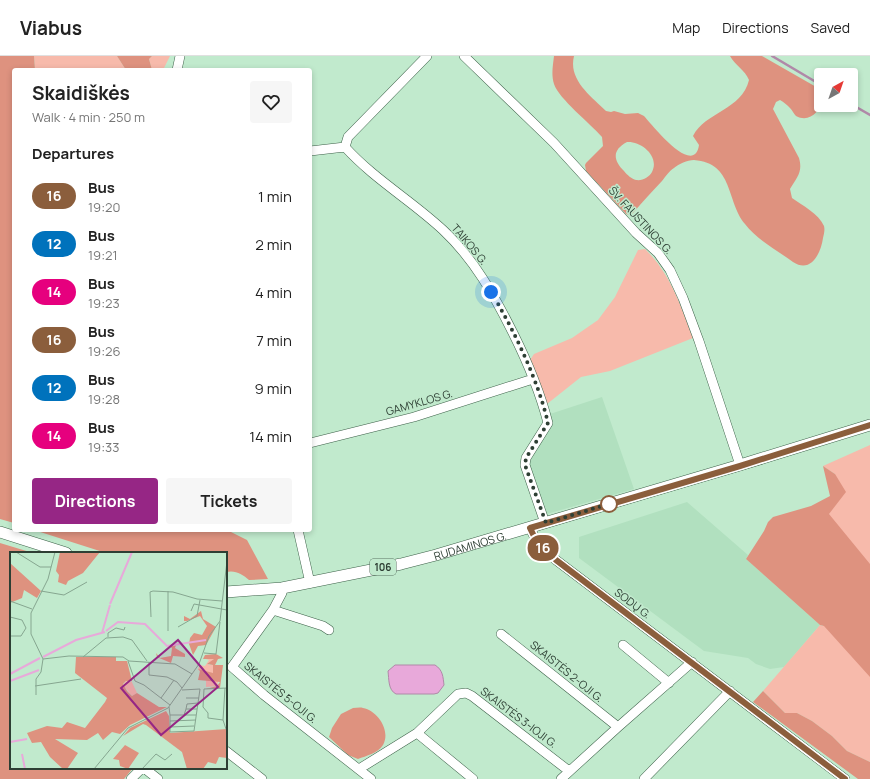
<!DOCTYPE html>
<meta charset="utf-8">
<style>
body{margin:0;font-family:Manrope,sans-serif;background:#f6f6f6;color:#222;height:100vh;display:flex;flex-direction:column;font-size:15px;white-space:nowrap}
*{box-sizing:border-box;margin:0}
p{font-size:13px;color:#767676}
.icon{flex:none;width:22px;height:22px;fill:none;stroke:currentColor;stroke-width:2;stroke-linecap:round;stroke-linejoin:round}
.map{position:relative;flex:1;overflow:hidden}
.drawer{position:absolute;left:12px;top:12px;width:300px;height:464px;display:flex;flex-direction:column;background:#fff;border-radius:4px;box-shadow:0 2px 6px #0003}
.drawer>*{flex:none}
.badge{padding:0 8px;border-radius:13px;font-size:14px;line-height:26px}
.needle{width:26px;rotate:40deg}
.controls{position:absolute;left:814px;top:12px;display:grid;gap:8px}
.controls a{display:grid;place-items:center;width:44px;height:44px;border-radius:4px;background:#fff;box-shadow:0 2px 6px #0003;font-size:20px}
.you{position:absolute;width:20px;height:20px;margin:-10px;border:3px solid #fff;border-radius:50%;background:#1a73e8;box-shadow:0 0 0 6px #1a73e833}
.map>.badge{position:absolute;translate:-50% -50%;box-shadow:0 0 0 2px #fff}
h2{padding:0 20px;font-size:15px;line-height:36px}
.round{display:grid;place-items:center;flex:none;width:42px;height:42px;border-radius:4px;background:#f6f6f6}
.head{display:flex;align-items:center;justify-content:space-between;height:68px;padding:0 20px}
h1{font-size:19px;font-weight:700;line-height:30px}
.action{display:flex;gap:8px;margin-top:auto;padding:8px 20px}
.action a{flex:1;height:46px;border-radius:4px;background:#962685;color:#fff;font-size:16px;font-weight:700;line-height:46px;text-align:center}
.action a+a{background:#f6f6f6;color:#222}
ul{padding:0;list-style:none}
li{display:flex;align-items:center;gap:12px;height:48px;padding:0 20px}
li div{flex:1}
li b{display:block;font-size:15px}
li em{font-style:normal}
li .badge{min-width:44px;font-weight:700;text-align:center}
header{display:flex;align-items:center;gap:24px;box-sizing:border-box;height:56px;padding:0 20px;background:#fff;border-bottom:1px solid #e0e0e0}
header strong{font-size:19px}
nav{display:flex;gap:22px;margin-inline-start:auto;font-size:14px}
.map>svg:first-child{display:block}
.built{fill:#b1e0bf}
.green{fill:#f7baab}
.forest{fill:#de927f;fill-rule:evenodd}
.water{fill:#e8a9da;stroke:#b089a8}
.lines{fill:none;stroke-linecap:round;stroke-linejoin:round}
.stream{stroke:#b089a8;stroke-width:2.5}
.minor-casing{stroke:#3d6149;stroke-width:10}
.major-casing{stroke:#3d6149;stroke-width:12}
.minor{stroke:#fff;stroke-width:9}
.major{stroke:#fff;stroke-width:11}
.line-casing{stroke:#fff;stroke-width:9}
.line{stroke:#8b5e3c;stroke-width:6}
.walk{stroke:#2e3f34;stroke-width:4;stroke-dasharray:0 7.2}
.stop-dot{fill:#fff;stroke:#8b5e3c;stroke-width:2}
.labels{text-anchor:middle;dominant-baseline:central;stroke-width:3;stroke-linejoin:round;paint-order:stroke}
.shield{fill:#c1eacd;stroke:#5a7262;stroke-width:1}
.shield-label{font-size:10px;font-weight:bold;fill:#2e3f34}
.street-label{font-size:11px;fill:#2e3f34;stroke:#c1eacd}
.inset-river{fill:none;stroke:#e8a9da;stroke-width:2}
.inset-road{fill:none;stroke:#86a690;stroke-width:1}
.view{fill:#962685;fill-opacity:0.15;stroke:#962685;stroke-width:2}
.inset-edge{fill:none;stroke:#2e3f34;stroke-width:2}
</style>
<header>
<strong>Viabus</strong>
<nav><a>Map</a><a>Directions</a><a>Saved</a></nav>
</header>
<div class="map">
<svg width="870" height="723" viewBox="0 0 870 723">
<rect width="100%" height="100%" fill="#c1eacd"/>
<path class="built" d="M602,341l32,92 -87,25 -19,-51 22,-49z
M687,446l61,53 -2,4 74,66 -36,42 -14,2 -14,-5 -8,-6 -44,-7 -125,-93v-21z"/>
<path class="green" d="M34,0h83l9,14h-91z
M152,0h18l-7,14h-11l-3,-11z
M645,193c25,24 36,57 48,89l-83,33 -29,6 -34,27 -17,-44 4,-6 38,-16 26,-18 17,-23 23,-47z
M870,389v317l-23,-11 -15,-15 -20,-15 -15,-8h-12l-22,-22 57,-66 3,1 6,-112 6,-40 -12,-8z"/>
<path class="forest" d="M0,0h34l1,14h-21v453l-14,-4z
M117,0h35l-3,3 3,11h-26z
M554,0h20c-6,24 17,40 32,55l5,1 3,-1 11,3 13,-1 6,3c8,9 50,62 55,29l-6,-9c12,-24 49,-26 56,-56 -4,-10 -14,-15 -19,-24h32l56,32c10,17 -6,37 -22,28 -2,-2 -4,-6 -6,-8 -3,-3 -6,-6 -10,-8l-4,2 -3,7 26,49c4,14 -2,19 -9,31l2,9c10,7 27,16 32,28 1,4 0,8 -1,12 -2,15 -12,36 -30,24 -15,-11 -37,-23 -48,-38 -19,-23 -11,-61 -51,-64 -7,0 -15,4 -20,8 -5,3 -9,9 -12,13 -10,11 -20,21 -29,32l-3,2 -4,-1 -40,-43 -1,-6 1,-2 17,-17 -1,-9c-12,-14 -43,-38 -48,-53 -3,-9 -1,-19 0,-28zM627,86c14,-1 33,14 25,30 -3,5 -9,9 -16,8 -4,-1 -9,-5 -12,-9 -11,-11 -12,-21 3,-29z
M823,410l12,8 11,18 -17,22 41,50v113l-46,-51 -4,-1 -74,-66 18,-28 4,-9 5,-5 38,-11 19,-10z
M34,474h193l20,10 21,39 -19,1c-7,-6 -13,-10 -23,-8v-19h-120z
M0,487l33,10h-22v215h122l-9,11h-124z
M763,635l22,22h12l15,8 20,15 15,15 23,11v17h-12l-105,-77z
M353,652c3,0 7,-1 10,0 15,3 28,23 20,37 -5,8 -17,11 -25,14l-10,-4 -19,-18 3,-9 9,-14z"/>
<path class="water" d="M395,609h40c8,5 8,12 9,20l-6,8 -4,1h-38c-8,-4 -7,-15 -8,-23z"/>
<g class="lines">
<path class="stream" d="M772,0l49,29
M851,48l19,11"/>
<g class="minor-casing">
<path id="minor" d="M427,0l-79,81 -3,10c29,32 67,54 98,83 31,29 51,65 70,103 14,28 27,59 35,90l-22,35 -1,7 20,58
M464,0l90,87 82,90 22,20 12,17 13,28 16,43 41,124
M177,14l3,-14
M310,95l35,-4
M310,387l104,-26 119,-38
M530,472c5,13 15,23 26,32l289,219
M298,474l12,53
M282,532v5l-9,17 -41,57 32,28 107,84
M273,554l50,16 6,4
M501,578l117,93
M623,589l46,38
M417,677l41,-39 8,-1 6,3 97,75
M226,695l36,28
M144,712l14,11
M359,713l58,-36 56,46
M131,723l11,-11
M561,723l57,-52 74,-65
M644,723l86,-88"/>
</g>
<g class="major-casing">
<g id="major">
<path d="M0,476l66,21"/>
<path id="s1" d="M226,536l56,-4 119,-24 35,-9 304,-90 130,-40"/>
</g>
</g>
<use href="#minor" class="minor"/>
<use href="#major" class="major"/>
</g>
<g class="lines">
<g class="line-casing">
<path id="line" d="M845,723l-289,-219c-11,-9 -21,-19 -26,-32l210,-62 130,-41"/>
</g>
<use href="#line" class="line"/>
<path class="walk" d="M491,236c23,38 47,88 57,131l-22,35 -1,7 21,58 63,-19"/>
</g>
<circle class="stop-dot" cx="609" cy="448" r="8"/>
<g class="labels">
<rect class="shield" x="370" y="503" width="26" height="16" rx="3"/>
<g class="shield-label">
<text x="383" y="511">106</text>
</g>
<g class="street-label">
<text transform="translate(641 164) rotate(47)">ŠV. FAUSTINOS G.</text>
<text transform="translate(470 188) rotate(50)">TAIKOS G.</text>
<text transform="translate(419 346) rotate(-16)">GAMYKLOS G.</text>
<text stroke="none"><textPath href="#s1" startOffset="249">RUDAMINOS G.</textPath></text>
<text transform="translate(633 547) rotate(37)">SODŲ G.</text>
<text transform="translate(567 615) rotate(39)">SKAISTĖS 2-OJI G.</text>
<text transform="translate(281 636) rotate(39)">SKAISTĖS 5-OJI G.</text>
<text transform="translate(519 661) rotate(37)">SKAISTĖS 3-IOJI G.</text>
</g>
</g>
<g transform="translate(10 496)">
<rect width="217" height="217" fill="#c1eacd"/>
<path d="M196,107h8l-6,6h15l-6,21 -11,1v-7l-8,-11 2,-4 5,1 4,-6zM120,126l7,15 -5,3 -9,-11 3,-4 5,1z" fill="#f7baab"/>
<path d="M50,0h40l-17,21 -15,8 -2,4 -8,-3 1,-7 -3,-4zM0,11l31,28 -4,7 -13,-8 -2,8 -12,5zM191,59l2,8 13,8 -10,18 -8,1 -5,9 -4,-11 1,-6 4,-5 8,2 5,-9 -7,-10 -13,5h-3v-5l6,3zM166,93l-1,3 10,6v3l-12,-1 -2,7 -14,-6 -1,-4 4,5 11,-2 1,-8 -3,-2zM206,102l7,4 -5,1 -3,6h8l-3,23 -14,1 11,-3 3,-4 -22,-2 2,-9 -2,-2 15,4v-8l-6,-1 7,-5h-11l2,-4zM66,105h40v4h11l5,20h-6l-3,3 4,7 5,5 5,-3 22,14h8l-37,18 -10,9 -8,-2 -9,8 -5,-7 -11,7 -32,-1 23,14 -11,16h-4l-13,-12 -9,-15 -9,1 -5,-10 20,-7 15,2 5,-6 18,6 20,-26 2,-4 -32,-25zM156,159l3,5 1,17 57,-4v29l-8,-1 -3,7 -8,-2 -5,7h-16l-5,-17 -36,-27 -3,-1 -20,12 7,-8zM115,193l14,8 -11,16 -8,-3 -1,-6 -6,-1z" fill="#de927f"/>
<path class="inset-river" d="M100,52l22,-52M96,79l12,-9 27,2 22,22 39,-6M92,81l8,-28M33,105l33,-17 29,-8M0,122l30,-16M0,129l29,-11M0,190l17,-3M12,202l3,15"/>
<path class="inset-road" d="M6,0l24,15h11M45,0l-7,27 -17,34v21l12,25 26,-3 54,1 6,4 46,3 17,10M31,39l23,4 23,-13M158,39v40M0,49l22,8M181,59l3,-7 33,6M0,65l12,3 4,8 -5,8h-11M141,65l-1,-25 3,-1 20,1 24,7 25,2M168,75l19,-11 3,-16M98,85v-4l8,-5 8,2 1,-3M194,101l12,1 4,-32M73,105l23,-19 17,-1 9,3 15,21M118,109l7,20 9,4 26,20M139,110v13l18,2 10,5 5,6M25,134l46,-7M194,137l-1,18 5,6v5l15,2 2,-32M194,137l23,-1M172,138l18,-1M26,143v-16l5,-7 2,-13M151,146l13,-18M176,146h13M159,155l1,8h26M176,157l1,-5 11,-1M160,163v17l24,-1 6,-42M174,163l2,-6h11M213,168l4,12M160,169l26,-1M160,175l24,-1M84,217l34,-41 40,-20 31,-44 10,-28 11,-15 7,-60M132,217l14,-15 9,6 7,-6"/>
<path class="view" d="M168,88l40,47 -57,48 -40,-47z"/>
<rect width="217" height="217" class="inset-edge"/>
</g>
</svg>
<div class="controls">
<a><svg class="needle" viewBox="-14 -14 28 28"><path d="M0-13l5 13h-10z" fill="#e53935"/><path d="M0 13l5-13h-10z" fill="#767676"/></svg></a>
</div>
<div class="you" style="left:491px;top:236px"></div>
<b class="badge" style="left:543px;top:492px;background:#8b5e3c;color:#fff">16</b>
<section class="drawer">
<div class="head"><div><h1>Skaidiškės</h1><p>Walk · 4 min · 250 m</p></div><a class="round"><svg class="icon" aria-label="heart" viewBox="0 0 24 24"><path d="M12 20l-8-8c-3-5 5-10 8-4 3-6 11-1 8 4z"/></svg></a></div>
<h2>Departures</h2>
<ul>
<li><span class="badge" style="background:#8b5e3c;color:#fff">16</span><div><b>Bus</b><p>19:20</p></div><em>1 min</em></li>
<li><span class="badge" style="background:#0072bc;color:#fff">12</span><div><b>Bus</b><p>19:21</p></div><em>2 min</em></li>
<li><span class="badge" style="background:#e6007e;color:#fff">14</span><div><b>Bus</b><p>19:23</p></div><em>4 min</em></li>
<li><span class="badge" style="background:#8b5e3c;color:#fff">16</span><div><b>Bus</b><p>19:26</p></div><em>7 min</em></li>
<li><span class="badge" style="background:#0072bc;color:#fff">12</span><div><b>Bus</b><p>19:28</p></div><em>9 min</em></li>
<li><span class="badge" style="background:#e6007e;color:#fff">14</span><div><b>Bus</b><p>19:33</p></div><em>14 min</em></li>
</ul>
<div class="action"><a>Directions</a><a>Tickets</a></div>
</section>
</div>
